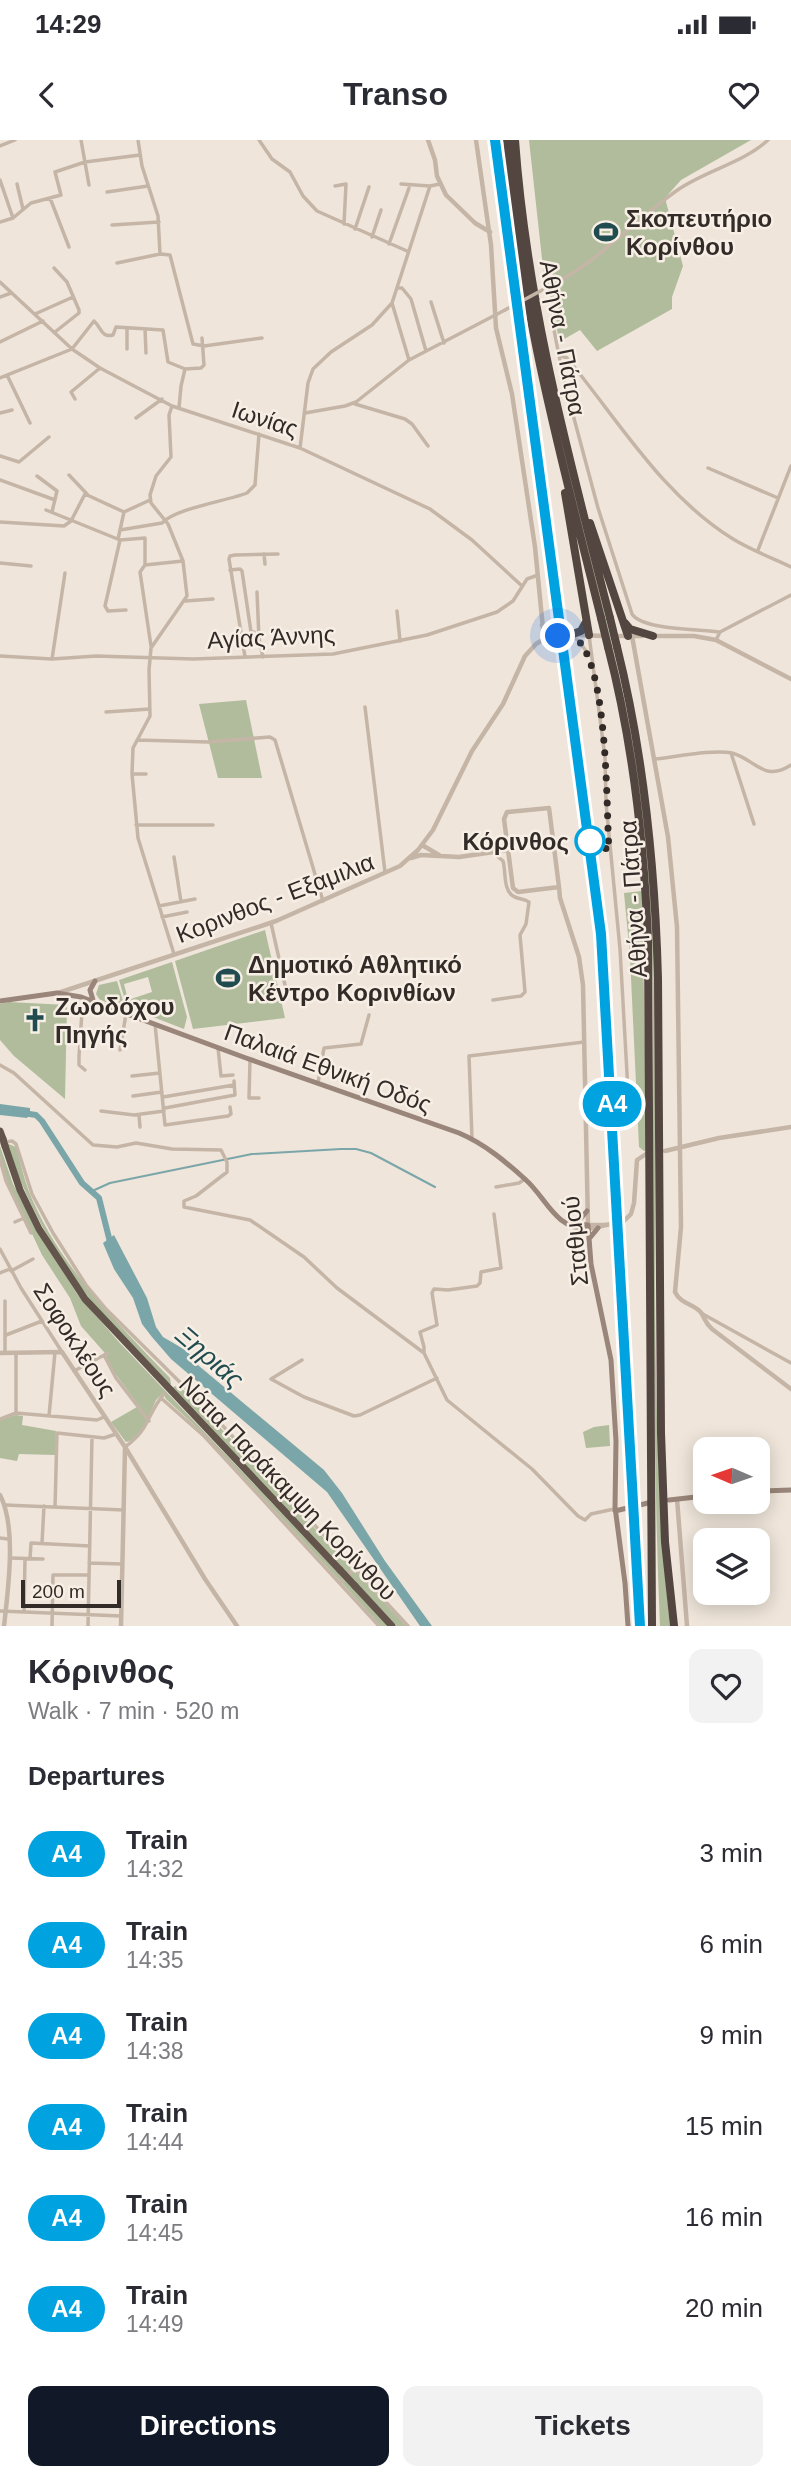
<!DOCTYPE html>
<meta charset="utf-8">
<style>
body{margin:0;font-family:Helvetica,sans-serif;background:#f2f2f3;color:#2b2b33;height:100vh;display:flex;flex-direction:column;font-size:26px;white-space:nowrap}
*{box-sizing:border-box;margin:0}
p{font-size:23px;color:#7c7c81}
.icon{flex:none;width:38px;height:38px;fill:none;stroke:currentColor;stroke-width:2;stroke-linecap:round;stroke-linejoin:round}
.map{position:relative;height:1486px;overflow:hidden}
.panel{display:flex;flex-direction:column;background:#fff;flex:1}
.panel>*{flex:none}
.badge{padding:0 14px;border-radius:23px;font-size:24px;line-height:46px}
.needle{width:46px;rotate:272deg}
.fabs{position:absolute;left:693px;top:1297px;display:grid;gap:14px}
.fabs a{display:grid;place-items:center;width:77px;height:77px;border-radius:14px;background:#fff;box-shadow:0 4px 18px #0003;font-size:35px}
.scale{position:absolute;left:21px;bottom:18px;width:100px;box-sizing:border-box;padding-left:7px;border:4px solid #332b27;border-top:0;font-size:19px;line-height:24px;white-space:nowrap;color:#332b27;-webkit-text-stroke:5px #f7efe5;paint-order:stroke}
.you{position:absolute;width:35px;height:35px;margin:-18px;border:5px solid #fff;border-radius:50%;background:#1a73e8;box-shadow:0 0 0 10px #1a73e833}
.map>.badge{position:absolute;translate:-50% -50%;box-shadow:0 0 0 4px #fff}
h2{padding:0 28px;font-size:26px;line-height:63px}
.round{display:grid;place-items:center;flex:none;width:74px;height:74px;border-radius:14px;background:#f2f2f3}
.summary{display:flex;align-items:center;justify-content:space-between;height:119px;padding:0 28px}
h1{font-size:33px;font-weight:700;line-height:52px}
.cta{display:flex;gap:14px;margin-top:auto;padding:14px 28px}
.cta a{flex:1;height:80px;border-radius:14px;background:#111827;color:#fff;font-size:28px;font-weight:700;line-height:80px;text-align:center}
.cta a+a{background:#f2f2f3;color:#2b2b33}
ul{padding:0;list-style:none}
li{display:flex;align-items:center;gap:21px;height:91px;padding:0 28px}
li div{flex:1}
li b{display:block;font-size:26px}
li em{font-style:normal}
li .badge{min-width:77px;font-weight:700;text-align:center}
.status{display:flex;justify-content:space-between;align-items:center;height:49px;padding:0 35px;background:#fff;direction:ltr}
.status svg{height:19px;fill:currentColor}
header{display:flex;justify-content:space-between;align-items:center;height:91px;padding:0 28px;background:#fff;font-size:32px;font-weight:700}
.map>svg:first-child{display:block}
.green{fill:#b0bc9b;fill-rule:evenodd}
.water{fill:#7ba6a9}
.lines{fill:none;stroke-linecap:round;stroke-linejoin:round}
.stream{stroke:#7ba6a9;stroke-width:2}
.river{stroke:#7ba6a9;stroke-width:6}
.minor{stroke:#c5b5a7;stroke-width:3.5}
.tertiary{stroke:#c5b5a7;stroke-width:4.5}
.secondary{stroke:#998579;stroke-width:5}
.trunk{stroke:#63544c;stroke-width:7}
.motorway{stroke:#53453f;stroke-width:8}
.rail-casing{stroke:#332b27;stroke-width:4.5}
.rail{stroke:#f7efe5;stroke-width:2;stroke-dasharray:5;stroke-linecap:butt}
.minor-bridge{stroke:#c5b5a7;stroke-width:3.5}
.trunk-bridge{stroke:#63544c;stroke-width:7}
.motorway-bridge{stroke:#53453f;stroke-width:8}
.line-casing{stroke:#fff;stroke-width:16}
.line{stroke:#00a3e0;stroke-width:10}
.walk{stroke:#332b27;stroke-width:7;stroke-dasharray:0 12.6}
.stop-dot{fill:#fff;stroke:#00a3e0;stroke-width:3.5}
.labels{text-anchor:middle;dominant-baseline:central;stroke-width:5;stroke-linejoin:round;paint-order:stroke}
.poi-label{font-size:24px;font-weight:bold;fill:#332b27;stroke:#f7efe5;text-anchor:start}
.street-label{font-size:24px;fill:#332b27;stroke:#f7efe5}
.stop-label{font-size:24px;font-weight:bold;fill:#332b27;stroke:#f7efe5;text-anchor:end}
.water-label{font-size:26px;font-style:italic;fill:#204c50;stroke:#f7efe5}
</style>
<div class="status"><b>14:29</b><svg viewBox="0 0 49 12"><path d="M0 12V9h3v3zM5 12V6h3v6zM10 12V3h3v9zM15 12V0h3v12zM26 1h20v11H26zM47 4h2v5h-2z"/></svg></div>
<header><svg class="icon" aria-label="back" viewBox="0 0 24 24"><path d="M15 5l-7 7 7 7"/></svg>Transo<svg class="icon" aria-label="heart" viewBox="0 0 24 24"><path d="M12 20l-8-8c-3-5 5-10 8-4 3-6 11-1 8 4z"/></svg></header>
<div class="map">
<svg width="791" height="1486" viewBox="0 0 791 1486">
<rect width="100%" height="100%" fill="#efe5da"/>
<path class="green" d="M510,0h2c5,70 14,140 28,209 33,160 87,315 105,478 10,88 9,176 10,264 1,179 -4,357 15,535h-10c-7,-163 -6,-327 -7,-490 0,-111 2,-221 -12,-331 -20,-153 -70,-298 -101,-449 -15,-71 -25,-143 -30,-216z
M529,0h222l-70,40 -16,18 18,68 -11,31v12l-75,42 -17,-21 -21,12 -4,-25 1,-36 -11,5z
M246,560l16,78h-44l-19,-74z
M642,751l5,259 -3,1 -5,-4 -9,-191 -6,-63z
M265,790l20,88 -92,11 -18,-68z
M172,822l15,55 -3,12 -57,-22 -8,-27zM148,837l4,15 -24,8 -4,-16z
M117,841l6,20 -3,6 -20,-7 -4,-6 3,-9z
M9,862l58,3 -2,94 -51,-43 -14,-16v-36z
M6,1003l10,4c4,14 7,28 12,42 29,75 88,133 142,189l1,6 -3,2c-29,-32 -60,-62 -85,-96 -34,-45 -59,-95 -77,-147z
M0,1006l13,38 16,31 48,79 41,47 225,237 -3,3 -135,-146 -39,-36 -3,-6 -7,7 -8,18 -34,-46 -10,-20 -23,-26 -11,-28 -28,-43 -34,-72 -8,-27z
M176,1246l11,6 163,174 1,3 -3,5 -177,-186z
M137,1267l10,14c-4,9 -11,19 -21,21l-15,-20z
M16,1275l7,1 -1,9 34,6 -1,24 -36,-1 -2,7 -17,-3v-38z
M609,1285l1,21 -24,2 -3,-16 11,-5z
M353,1432l4,1 49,53h-9l-48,-51z
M345,1440l43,46h-7l-39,-43z"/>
<path class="water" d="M0,964l30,4v6l-3,4 -27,-3z
M114,1095l33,63 9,29 7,10 24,14 12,15 125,104 18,23 43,68 47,65h-12l-93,-134 -156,-133 -19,-22 -10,-13 -9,-26 -19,-29 -11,-26z"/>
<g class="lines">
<path class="stream" d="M90,1052l20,-9 142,-29 89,-5h15l15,4 64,34"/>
<path class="river" d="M23,973l13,2 6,6 40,62 17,15 12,48"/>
<path class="minor" d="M81,0l8,45
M138,0l4,26 16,50 2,38 10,1 23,89 11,2 58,-8
M259,0l13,19 18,13 13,24 14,15 90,40
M0,6l15,-6
M0,40l13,38
M17,44l6,25
M401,44l29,2
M335,46l11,-2 -2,40
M107,52l41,-6
M50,58l19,49
M0,82l13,-4 18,-15 30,-8 -6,-23 30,-10 55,-7
M112,85l47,-3
M355,89l14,-42
M372,97l9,-27
M389,104l20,-56
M117,123l43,-9
M54,128l13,14 12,28v3l-24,19
M0,142l72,67 28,19 72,38 128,42 130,61 42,31 50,46
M552,145l1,40 11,56 34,127 34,106c10,16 67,15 88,18
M397,148h5l9,11 15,52
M546,148c51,-24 87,-67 133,-99 28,-19 64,-26 89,-49
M0,157l11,-4
M431,162l13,41
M392,163l17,57
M35,174l38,-17
M145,189l1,24
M0,202l43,-21
M127,209v-21
M559,215l8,3c52,63 95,137 166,181 18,11 39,19 58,28
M7,235l23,48
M0,238l72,-29 22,-28c8,7 7,17 19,14l3,-8 47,3 5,32 17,7 16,-1 3,-3 -2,-27
M75,259l-4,-7 29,-24
M355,264l50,15 7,5 16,22
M172,266l-3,9 2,42 -15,19 -6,19 1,8 17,21 15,37 4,35 -36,52 -2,22 1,46 -17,32 -1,26 6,64 36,116
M179,268l2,-22 4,-17
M0,273l12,-3
M305,273l40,-7 11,-4 53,-42 96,-50
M136,278l26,-19
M300,308l8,-65 5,-14 18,-17 41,-27 20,-22 38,-117 10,-2
M0,316l19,6 30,-25
M708,328l70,30
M69,335l18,19
M37,336l20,15 -5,21
M0,340l55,20
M46,370l74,30 25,-2v27l-5,7 11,74
M124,372l26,-12
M71,381l14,-27 39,18
M0,382l64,4 7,-5
M120,390l42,-7c14,-15 65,-22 85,-30l8,-8 4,-51
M118,399l6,-27
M120,400l-15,66 3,5 18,-1
M758,410l33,-84
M264,414l1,10
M0,423l31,3
M145,425l38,-4
M230,430l10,-1 2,2 9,61h3
M257,452l2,47 4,18
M185,461l28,-2
M397,471l3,30
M570,495l8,5 11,15
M589,495l16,122 1,46 14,146 9,160
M716,500l4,-8 71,-37
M0,516l52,3 44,-3 97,3 140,-5 94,-19 70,-23 16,-11 14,-22 11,-4
M245,517l-16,-98 1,-3 5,-1 43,-1
M52,519l13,-86
M365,567l20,165
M106,572l44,-3
M137,600l71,2 62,-5 5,3 48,161
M731,613l23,71
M655,619c20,-2 59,-10 77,-6 23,6 32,30 59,12
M132,634h14
M136,685h77
M174,717l7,45
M159,766l36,-7
M162,777l25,-5
M271,783l16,71
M83,857l-4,59v9l6,5
M493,860l28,-4 4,-4 -5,-57 6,-11 3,-22c-5,-4 -10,-2 -16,-6 -10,-6 -7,-25 -10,-35l-6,-5 -1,-4
M120,870l4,-6
M155,884l10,101 63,-9 3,-2 -1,-7
M218,908l3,28 12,-1
M120,910l6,-36
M250,920l-1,38h10
M0,925l14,8 79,72 24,2 19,-4 36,6 49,1 6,12v10l-31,24 -12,5v6l66,13 54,37 33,31 87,65 23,47 85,69 46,47 7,4 6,-6 23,-5
M132,936l28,-3
M318,943l6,-35 37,-4 8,-29
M133,956l29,-4
M163,957l71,-12
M165,968l70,-13 -1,-14
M101,971l33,4 30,-4
M139,975l1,12
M472,999l-3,-83 115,-14
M0,1003l12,-2 4,3 16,50 21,39 33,52 20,24 103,102 199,215
M0,1019l6,22 25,52
M496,1047l23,-4 6,-4
M15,1082l9,-4
M0,1109l21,39 41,64
M11,1131l22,-12
M0,1133l10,-4
M5,1161v52
M701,1173l90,50
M6,1195l36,-14
M16,1213v60
M424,1213v-6l-4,-15 17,-7 -5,-32 2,-4 14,1 29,-4 3,-3 1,-11 20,-4 -7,-54
M104,1215l12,23 33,43
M302,1220l-31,19 33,18 50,19 6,-1 77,-37
M74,1231l34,-18
M161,1258l43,38 175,190
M49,1276l6,-64
M0,1279l16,-6 81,7 7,-3
M125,1307c26,-19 21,-32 39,-53
M5,1365l119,5
M55,1367l2,-74 47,5 12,-4
M0,1398l8,1
M42,1403l2,-37
M10,1418l33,1
M30,1419l1,-16 59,3
M89,1423l33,1
M340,1443l14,-14
M0,1471l121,5
M24,1472l1,-53
M52,1486l1,-51h36
M88,1486l4,-189"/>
<path class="tertiary" d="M428,0l7,20 2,16 9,19 29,28 15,9
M476,0l15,105 5,83 16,66 23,153 9,92
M542,485l16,11
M578,495l26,1
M613,496h29
M632,496l36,201 9,90 4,300 -6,65c6,13 21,12 27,22 4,7 4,10 10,15l79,60
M651,496h43l22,4 75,39
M422,705l17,10
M411,718l10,-3 38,2 49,-7
M559,747l-41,5 -5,-4 -9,-69 3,-7 42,-4 10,79 1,11 19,59 4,28 5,240h17
M58,853l218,-72 124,-55 18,-16 15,-20 39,-79 31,-47 22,-48 11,-12 8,-5 25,-3
M665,1011l54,-13 72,-11
M588,1089l36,-8 7,-7 3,-11 3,-43 9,-6
M0,1213l62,-1 63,95 80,132 32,47
M0,1355c17,33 8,94 4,131
M677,1359l10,127
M121,1486l4,-178"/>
<path class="secondary" d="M93,860l-3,-10 5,-9
M0,861l57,-8 24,4 165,61 213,75c26,11 47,29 67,47 21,19 29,49 62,49
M571,1084l17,1 3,39 20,96 5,81 -1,66 10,76 3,43
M576,1084l11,-13
M589,1099l9,-11
M758,1351l33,-1
M669,1360l36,-4
M615,1371l33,-8"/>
<path class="trunk" d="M0,991l3,8
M5,1006l15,44 19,39 46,70 255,271
M355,1446l37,40"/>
<path class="motorway" d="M507,0c12,167 54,317 94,478
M515,0c12,167 54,317 95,478
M565,353l24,142
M590,383l38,113
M625,483l5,6 23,7
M570,495l11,-4 5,-9
M608,507c25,96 36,195 40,294l4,685
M617,507c27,108 38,220 41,331l3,455 4,109 9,84"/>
<g class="rail-casing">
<path id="rail" d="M495,0l107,794 38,692"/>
</g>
<use href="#rail" class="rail"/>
<path class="minor-bridge" d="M505,170l41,-22"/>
<path class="trunk-bridge" d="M3,999l2,7
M340,1430l15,16"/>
<path class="motorway-bridge" d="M601,478l7,29
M610,478l7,29"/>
</g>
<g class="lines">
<g class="line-casing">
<path id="line" d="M495,0l106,794 39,692"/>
</g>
<use href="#line" class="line"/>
<path class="walk" d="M558,496c6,0 11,-2 16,1 35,23 32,172 35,213l-19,-9"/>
</g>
<defs>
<g id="stadium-bare" transform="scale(1.89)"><path d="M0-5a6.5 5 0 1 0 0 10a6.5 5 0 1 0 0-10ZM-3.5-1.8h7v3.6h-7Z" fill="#204c50" stroke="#f7efe5" stroke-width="2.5" paint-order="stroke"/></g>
<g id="church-bare" transform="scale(1.89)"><path d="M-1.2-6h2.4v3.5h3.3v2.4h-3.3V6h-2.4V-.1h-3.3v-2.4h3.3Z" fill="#204c50" stroke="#f7efe5" stroke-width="2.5" paint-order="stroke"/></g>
</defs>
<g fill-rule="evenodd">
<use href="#stadium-bare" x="606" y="92"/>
<use href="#stadium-bare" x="228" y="838"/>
<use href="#church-bare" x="35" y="880"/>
</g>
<circle class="stop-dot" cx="590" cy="701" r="14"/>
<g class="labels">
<g class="poi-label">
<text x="626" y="78">Σκοπευτήριο<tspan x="626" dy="28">Κορίνθου</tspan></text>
<text x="248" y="824">Δημοτικό Αθλητικό<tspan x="248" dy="28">Κέντρο Κορινθίων</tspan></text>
<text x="55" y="866">Ζωοδόχου<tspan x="55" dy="28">Πηγής</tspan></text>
</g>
<g class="street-label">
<text transform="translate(563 198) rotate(79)">Αθήνα - Πάτρα</text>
<text transform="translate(265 279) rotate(18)">Ιωνίας</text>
<text transform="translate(271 497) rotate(-3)">Αγίας Άννης</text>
<text transform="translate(275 758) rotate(-21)">Κορινθος - Εξαμιλια</text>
<text transform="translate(633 759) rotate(-94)">Αθήνα - Πάτρα</text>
<text transform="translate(328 928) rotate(20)">Παλαιά Εθνική Οδός</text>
<text transform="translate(575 1101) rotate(-96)">Σταθμού</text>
<text transform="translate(75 1200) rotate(57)">Σοφοκλέους</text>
<text transform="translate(288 1348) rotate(46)">Νότια Παράκαμψη Κορίνθου</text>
</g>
<g class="stop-label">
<text x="569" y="701">Κόρινθος</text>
</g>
<g class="water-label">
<text transform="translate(210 1217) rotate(41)">Ξηριάς</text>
</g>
</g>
</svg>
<div class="fabs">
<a><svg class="needle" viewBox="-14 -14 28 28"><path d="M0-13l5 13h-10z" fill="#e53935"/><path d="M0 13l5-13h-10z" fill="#7c7c81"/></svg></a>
<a><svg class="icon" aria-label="layers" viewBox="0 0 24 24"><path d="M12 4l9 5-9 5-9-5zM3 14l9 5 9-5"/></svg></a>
</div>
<div class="scale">200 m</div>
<div class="you" style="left:558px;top:496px"></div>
<b class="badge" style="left:612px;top:964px;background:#00a3e0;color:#fff">A4</b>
</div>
<section class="panel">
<div class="summary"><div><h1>Κόρινθος</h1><p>Walk · 7 min · 520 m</p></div><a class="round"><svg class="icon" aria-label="heart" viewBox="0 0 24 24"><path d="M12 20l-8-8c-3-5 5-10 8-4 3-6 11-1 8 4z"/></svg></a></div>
<h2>Departures</h2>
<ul>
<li><span class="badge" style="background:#00a3e0;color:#fff">A4</span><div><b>Train</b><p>14:32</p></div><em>3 min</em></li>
<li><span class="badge" style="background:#00a3e0;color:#fff">A4</span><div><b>Train</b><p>14:35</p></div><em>6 min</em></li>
<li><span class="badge" style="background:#00a3e0;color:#fff">A4</span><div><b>Train</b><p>14:38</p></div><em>9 min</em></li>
<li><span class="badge" style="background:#00a3e0;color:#fff">A4</span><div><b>Train</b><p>14:44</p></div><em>15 min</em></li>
<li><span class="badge" style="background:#00a3e0;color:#fff">A4</span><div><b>Train</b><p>14:45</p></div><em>16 min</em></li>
<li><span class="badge" style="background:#00a3e0;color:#fff">A4</span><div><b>Train</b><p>14:49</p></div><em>20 min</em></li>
</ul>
<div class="cta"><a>Directions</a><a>Tickets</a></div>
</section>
